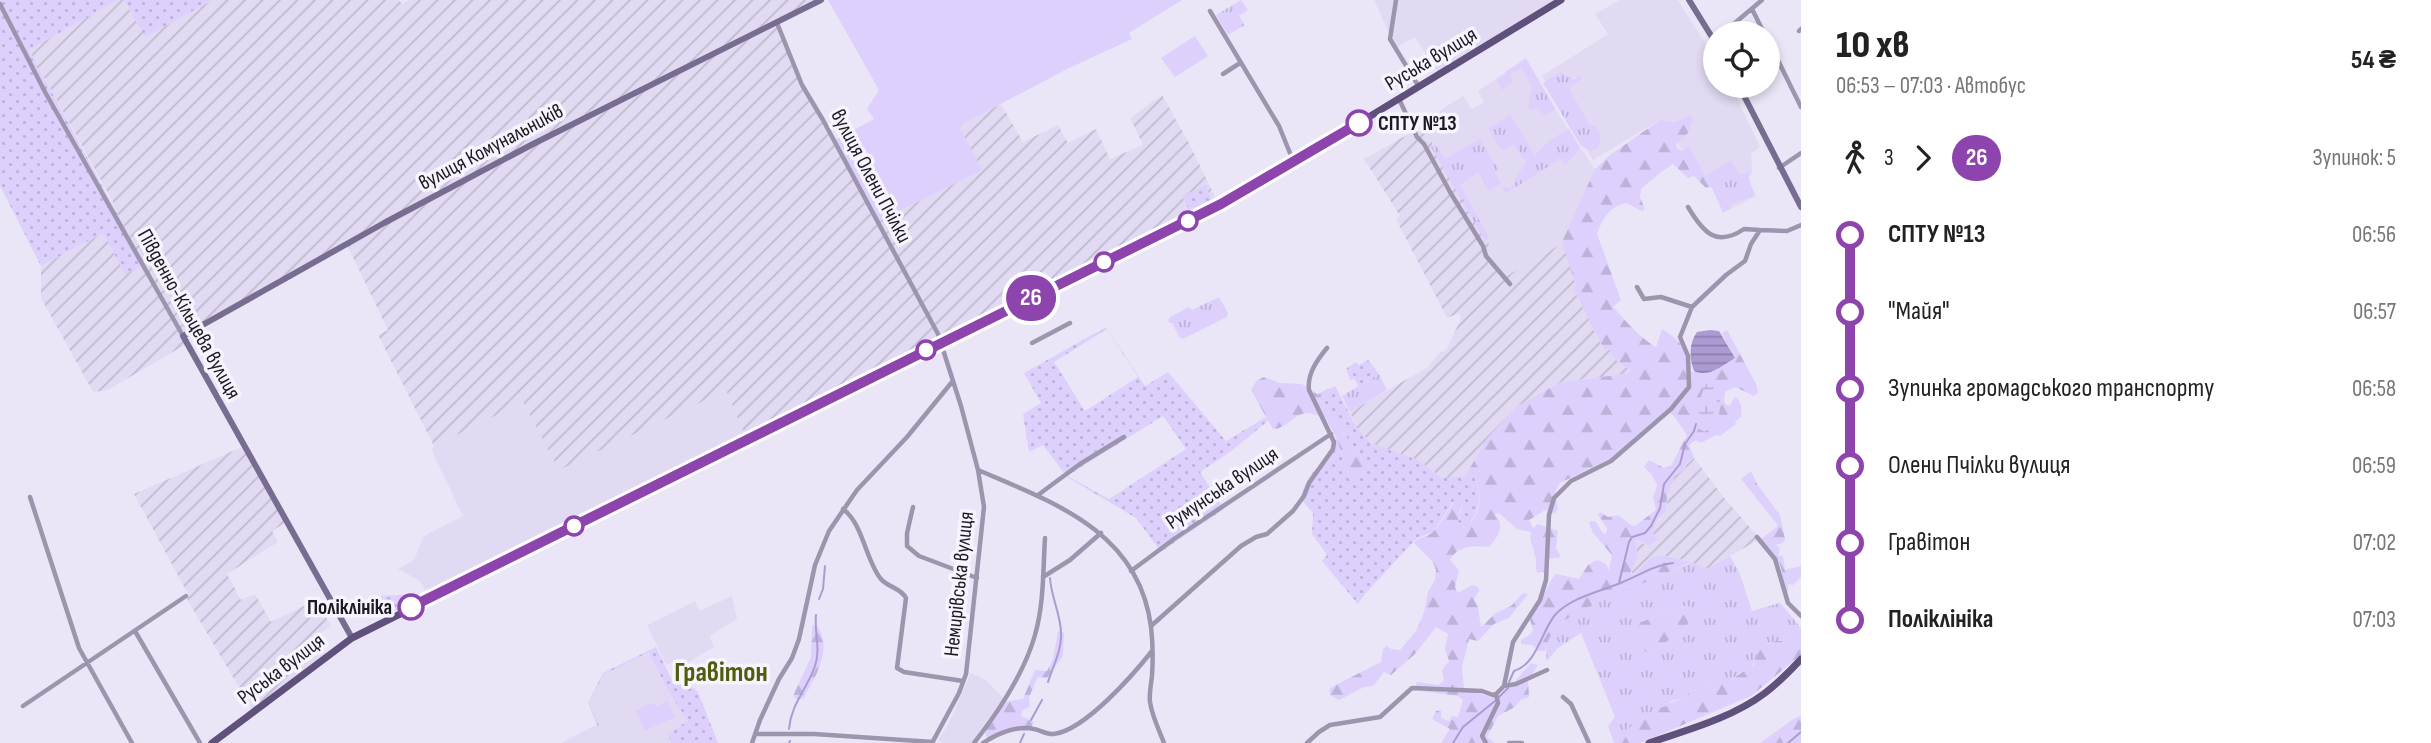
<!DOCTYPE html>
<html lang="uk">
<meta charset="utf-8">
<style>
body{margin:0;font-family:"Sofia Sans Condensed",sans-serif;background:#f2f2f2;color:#222;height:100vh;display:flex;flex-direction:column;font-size:26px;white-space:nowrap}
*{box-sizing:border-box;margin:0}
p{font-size:23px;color:#767676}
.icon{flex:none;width:38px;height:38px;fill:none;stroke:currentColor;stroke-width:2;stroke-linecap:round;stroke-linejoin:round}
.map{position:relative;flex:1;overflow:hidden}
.details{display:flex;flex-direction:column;background:#fff;width:630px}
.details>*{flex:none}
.badge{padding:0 14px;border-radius:23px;font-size:24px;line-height:46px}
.controls{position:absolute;left:1703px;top:21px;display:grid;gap:14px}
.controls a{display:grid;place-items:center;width:77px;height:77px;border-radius:50%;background:#fff;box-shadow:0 4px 10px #0003;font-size:35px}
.map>.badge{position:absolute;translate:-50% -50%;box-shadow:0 0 0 4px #fff}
.legs{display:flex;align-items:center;gap:10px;height:77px;padding:0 35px;font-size:23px}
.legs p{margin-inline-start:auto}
.overview{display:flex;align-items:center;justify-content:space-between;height:119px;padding:0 35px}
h1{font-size:38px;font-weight:800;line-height:52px}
ul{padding:0 35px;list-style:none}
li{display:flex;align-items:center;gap:24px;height:77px;font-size:26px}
li i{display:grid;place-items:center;width:10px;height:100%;margin:0 9px;background:currentColor}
li i::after{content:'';width:18px;height:18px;margin:-9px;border:5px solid;border-radius:50%;background:#fff}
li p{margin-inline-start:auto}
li:first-child i{background:linear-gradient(#0000 50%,currentColor 0)}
li:last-child i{background:linear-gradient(currentColor 50%,#0000 0)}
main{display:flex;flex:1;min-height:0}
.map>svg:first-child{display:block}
.built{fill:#e1daf2;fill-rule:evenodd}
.industrial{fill:url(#industrial-furrows)}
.grass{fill:url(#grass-dots);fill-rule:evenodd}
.forest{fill:url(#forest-firs)}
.wetland{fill:url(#wetland-marsh)}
.park{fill:url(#park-tufts);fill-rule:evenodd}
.pitch{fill:#ddd0fc}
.water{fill:url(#water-rules)}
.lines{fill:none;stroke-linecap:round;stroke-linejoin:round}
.stream{stroke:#ac9bd3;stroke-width:2}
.street{stroke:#9d95ae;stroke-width:4.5}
.secondary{stroke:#786d91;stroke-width:6}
.primary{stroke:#5f517b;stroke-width:7}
.line-1-casing{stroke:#fff;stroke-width:16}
.line-1{stroke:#8e44ad;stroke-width:10}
.stop-1-dot{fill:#fff;stroke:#8e44ad;stroke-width:3.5}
.labels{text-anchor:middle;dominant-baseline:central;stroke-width:7;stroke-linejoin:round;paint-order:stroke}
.street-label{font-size:21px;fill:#1c1a20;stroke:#f7f4ff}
.stop-label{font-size:21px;font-weight:bold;fill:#1c1a20;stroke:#f7f4ff;text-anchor:start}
.district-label{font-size:28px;font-weight:bold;fill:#515d0c;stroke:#f7f4ff}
</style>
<main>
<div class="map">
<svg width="1801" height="743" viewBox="0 0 1801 743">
<defs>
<pattern id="industrial-furrows" width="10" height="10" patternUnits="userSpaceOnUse" patternTransform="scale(1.75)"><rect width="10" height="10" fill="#e1daf2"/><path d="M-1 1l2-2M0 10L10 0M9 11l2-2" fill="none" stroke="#c0bacf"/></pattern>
<pattern id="grass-dots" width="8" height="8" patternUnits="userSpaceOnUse" patternTransform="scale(1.75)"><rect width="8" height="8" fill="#ddd0fc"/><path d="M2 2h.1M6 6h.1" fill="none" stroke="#bdb2d8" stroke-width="1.8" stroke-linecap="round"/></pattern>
<pattern id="forest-firs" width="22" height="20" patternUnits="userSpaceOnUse" patternTransform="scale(1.75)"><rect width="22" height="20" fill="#ddd0fc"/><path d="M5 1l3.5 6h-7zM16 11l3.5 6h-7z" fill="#bdb2d8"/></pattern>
<pattern id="wetland-marsh" width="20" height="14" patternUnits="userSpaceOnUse" patternTransform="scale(1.75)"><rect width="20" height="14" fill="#ddd0fc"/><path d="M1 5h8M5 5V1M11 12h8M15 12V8" fill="none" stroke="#bdb2d8"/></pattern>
<pattern id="park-tufts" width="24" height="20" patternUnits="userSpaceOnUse" patternTransform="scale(1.75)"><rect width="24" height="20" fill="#ddd0fc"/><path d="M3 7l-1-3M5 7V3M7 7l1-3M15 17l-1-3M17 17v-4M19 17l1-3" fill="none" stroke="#bdb2d8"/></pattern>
<pattern id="water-rules" width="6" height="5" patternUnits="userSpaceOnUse" patternTransform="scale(1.75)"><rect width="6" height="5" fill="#ac9bd3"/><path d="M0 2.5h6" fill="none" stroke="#8b7eab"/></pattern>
</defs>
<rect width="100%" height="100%" fill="#ebe6f7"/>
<path class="built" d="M1374,0h187l-121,76 -25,-39 -19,11z
M1620,0h58l37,59v27h16l29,61 -9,7 1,16 -2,9 6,17 -33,17 -11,-26 -23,-40 -7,3 -13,-20 11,-8 -20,-2 -67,40 -51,-84 66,-42 -13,-20zM1748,170l7,25 -25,9 -17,-17 -7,-12h34z
M1526,58l39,67 30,44 -32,74 -55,32 -15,-11 -4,-10 2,-6 -65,-116 18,-11 -5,-10 24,-15 9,13 12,-7 -6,-11z
M726,390l21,50 -295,149 -27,1 -5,-9 -22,-12 16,-9 10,-24 39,-20 -28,-58 -3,-8 2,-4 89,-44 36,67z
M732,596l5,23 -27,17 4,11 -27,16 -5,-5 -16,7 -19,-40 48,-24 4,10z
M650,651l18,40 35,52h-142l37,-18 -9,-22 14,-28z
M971,673l15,7 17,18 -32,45h-29l-4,-3 11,-17z"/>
<path class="industrial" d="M118,0h6l21,37 68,-37h186l3,4 7,-4h410l-43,21 18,50 83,151 104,-52 -22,-44 42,-22 22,38 35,-17 10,18 28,-14 14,30 33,-14 -13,-27 32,-23 27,48 30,62 -472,235 -21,-50 -167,80 -36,-68 -89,44 -56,-111 10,-5 -42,-87 -162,91 4,9 -70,41 -10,6 -15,2 -52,-94v-32l62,-33 22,40 -12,-71 -84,-152z
M1414,131l12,1 65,116 -2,6 4,10 7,5 8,6 55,-32 13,43 -3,2 27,54 5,9 4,-2 7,11 15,11 -6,3 -64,8 -45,25 -29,32 -23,39h-22l-24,-18 -47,-17 -14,-15 -7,-16 78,-45 12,-15 6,-1 15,-33 -2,-5 -12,5 -51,-99 4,-3 -36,-57z
M242,447l44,75 -14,9 6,11 -51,32 14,26 14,-6 16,28 45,-22 15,26 -15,10 11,20 -73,57 -67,-114 2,-3 -55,-102z
M1694,458l31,41 35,40 -53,30 -36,-13h-12l-26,19 -2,-7 7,-13 -3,-13 2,-2 10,6 11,-5 -5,-8 3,-10 5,-5 6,-13v-10l8,-20z"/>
<path class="grass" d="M0,0h118l-89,50 116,215 -20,9 -22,-41 -62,33 -41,-80z
M124,0h89l-68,37z
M1206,185l6,18 -22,9 -8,-16z
M1106,327l39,59 23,-14 58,69 40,-24 3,3 -39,32 -30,20 24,37 -63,43 -25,-34 -69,-41 -24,-32 -14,7 -6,-38 18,-11 -17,-30zM1107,329l31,48 -53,34 -31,-49zM1163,416l23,33 -77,50 -42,-23z
M1368,360l11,14 -21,12 -3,-7 -5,1 -4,-11 10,-7 3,3z
M1335,386l22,42 14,15 47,17 24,18 32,-2c9,20 6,34 -7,51h-5l-5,-7 9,-23 -13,5 -20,30 -16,6 -52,56 -7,10 -36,-43 5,-6 -15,-21 1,-21 -13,-15c3,-8 5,-15 10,-22 8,-11 23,-20 23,-34l4,-3 12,37 13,-17 -45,-65z
M432,593l-43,21h-9l-5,-6 2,-8 4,-4z
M656,647l16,33 20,7 6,5 20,51h-47l-3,-9 20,-13 -20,-30 -19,-39 -46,23 -14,28 10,22 -41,18 39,-18 -9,-22 15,-30z"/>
<path class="forest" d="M1690,115l3,5 -5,13 -12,11 1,4 5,3 7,-5 23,41 -6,1 -12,-12 -6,2 -15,-14 -12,8 -20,17 -1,8 5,12 -3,2 -16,-8c-17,4 -23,15 -29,31l24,66 -8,7c13,14 27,31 43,40l6,-18c20,13 24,18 26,42 24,4 26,0 47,-13l-13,-25 5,-3 29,54 2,8 -4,4 -19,-9 -10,5 -1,9 2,4h4l5,-8c7,3 7,14 6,20l-6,5 1,2 -16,12 -4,-1 -15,8 -5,-3 -7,5 5,13 -8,6v5l-11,7 -8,19 -1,15 -10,13 -3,10 5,7 -10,6 -10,-6 -3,1 3,14 -7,17 2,3c7,-4 10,-11 17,-16 13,-8 28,1 41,3l-128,59 -14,18 -4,12h-7l-5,-6 -12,-1v-4l10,-6 2,-4 -3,-10 23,-43 3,-3 23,5 9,-14 9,-5 9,4 3,6 3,-15 -19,-22 -4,-10 2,-2h4l8,12 3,1 1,-6 -9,-13 2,-3 8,5 10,-2 13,10 4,1 21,-16 -3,-12 4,-13 -5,-10 -8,-8 5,-7 15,8 7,-2 16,-31 -14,-20 -8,-4 -54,47 -51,25 -5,9 3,16 -3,6 -10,-4 -16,10 4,8 5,-4 20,7 -2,17 5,9 -13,2 -3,4 -1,9 -7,1c-2,-7 0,-12 -2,-18 -2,-10 -6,-13 -4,-23l-14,-3 -18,-16 -4,1c2,4 5,6 5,10 2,7 -7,20 -12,23 -13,-2 -32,-1 -38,13l9,10 -4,17 3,6 14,-8 6,2 1,4 -5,8 4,8 3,20 15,-14 15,-7 12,-13 5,1 -19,24 -15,6 -16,17 -9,-2 -7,28 2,21c11,6 20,6 31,10l13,-9 23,-26 7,2 -10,16 1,16 -8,3 -6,7 -17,9 -11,21 8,6h-54l9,-14 -18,-10 4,-8 5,-1v8l8,3 3,-5 6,1 5,-17 -5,-4 -44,-6 3,-8 21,3 6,-4 -2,-11 7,-9 -4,-12 3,-15 -12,-7 -21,27 -24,21 -7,-3 -11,14 -9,1 -25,13 -9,-5v-7l51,-26 2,-13 4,-3 4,3 9,1 16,-19 8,-19 4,-20 7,-12 1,-10 -3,-8 -19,-19c4,-7 12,-5 19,-11 12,-12 17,-31 33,-40l2,2 -9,18 -1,11 6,5c18,-13 19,-33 10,-52l-10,2 23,-39 29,-32 45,-25 64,-8 6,-3 -15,-11 -7,-10 -4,1 -32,-63 3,-2 -14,-44 33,-73 15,-14 50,-35 16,2z
M1264,377l16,6 22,1 15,10 45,65 5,15 -10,6 -8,-4 -12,-37 -12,-22c-5,-1 -14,-4 -19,-4 -13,2 -20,16 -33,16l-22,-39 5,-9z
M1751,471l6,13 23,31 5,24 -2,4 -8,2 5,3 -2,8h5l2,14 16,-4v11l-8,8 -5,-1v10l-3,1c-2,-8 -2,-14 -3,-22 -1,-13 -13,-25 -21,-34l16,-12v-3l-36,-45z
M1687,605l4,2 -4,22 -38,24 -6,-2 -9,-23 4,-5z
M816,624c18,24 0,52 -13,75h-7l-3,-3 18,-39 1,-31z
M1795,628l6,4v23l-50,41 -111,47h-19v-11l32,-19 2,-4 28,-11 9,-8 14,-3 5,-5 8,-3h13l21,-14 5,-16 15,-8 21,-1 -4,-4z
M1058,631l6,2 -1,23 -16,22 -9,-1 -9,20 1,9 -8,5 -1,5 13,6 -4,8 -7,2v-6l-36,12 -2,-6 19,-30 19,-3 12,-29 12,1 6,-12z
M1801,716v27h-41l35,-25z"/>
<path class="wetland" d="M1710,383c16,14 12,39 -5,49l-6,-3c-1,-15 0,-30 6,-44z"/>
<path class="park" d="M1241,0l7,10 -9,6 6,9 -17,10 -12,-20z
M1526,59l29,50 -10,7 -8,-8 -7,2 -2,-3 4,-21 -11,-18 -11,7 3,7 -11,8 -5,-10 9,-6v-3z
M1560,72l14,8 6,-5 2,4 -13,9 20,36 6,2 6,10 -3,12 -8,3 -9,-5 -38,-63z
M1510,115l25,40 15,-15 19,-11 11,19 -14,17 -6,-6 -54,34 -3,-4 2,-3 4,2 6,-4v-6l11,-15 -12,-19 -12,7 -14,-23z
M1480,139l19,31 -4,3 6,10 -12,8 -11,-19 -18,13 29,53 -4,3 -54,-94 4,-3 10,15z
M1731,160l9,15 9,-5v9l6,17 -25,8v5l-7,3 -17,-37z
M1219,297l9,16 -1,4 -44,22 -4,-2 -6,-13 -5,-2 2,-5 19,-10 3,3z
M1379,374l8,16 -37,22 -8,-16z
M1730,556l10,18 12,37 28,-8 21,25v4l-6,-4 -5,8 5,5 -7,7 -6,-3v-4c-21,-1 -24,13 -32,28l-9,3 -9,7h-13l-8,3 -5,5 -14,3 -9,8 -12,3 -4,5 -12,3 -2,4 -31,19 -1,11h-7l-6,-17 7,-9 -34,-84 -23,15 -11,13c-5,-23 12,-37 28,-48l113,-49 3,-2 16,7zM1687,605l3,2 -3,22 -38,24 -5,-2 -10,-23 4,-5z"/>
<path class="pitch" d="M828,0h354l-53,33 3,6 -65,30 -108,57 23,44 -105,52 -44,-81 41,-22 -7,-10 12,-19z
M1195,36l13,20 -33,21 -14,-19z
M668,701l7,16 -30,14 -9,-20 15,-8 7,3z"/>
<path class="water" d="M1710,330l9,1 16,27c-13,8 -27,20 -41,13 -5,-13 -5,-28 3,-39z"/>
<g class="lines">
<path class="stream" d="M1619,583l10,-41 3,-5 13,-4 6,-7 9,-18 4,-24 16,-20 5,-20 9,-13 2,-7
M819,599l4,-10 2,-23
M1048,682c5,-16 14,-32 13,-49 0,-18 -10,-36 -11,-55
M1509,682l5,-11c23,-7 27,-39 41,-56 15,-17 43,-23 63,-31 19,-7 35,-19 55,-21
M1499,697l9,-9
M1031,720l11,-20
M789,729c2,-25 18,-40 26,-63 6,-17 -1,-33 1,-51
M789,743l1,-2
M1020,743l4,-9
M1453,743l10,-16 32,-26
M1788,743l13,-11"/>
<path class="street" d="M1396,0l-6,39 29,48
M0,4l45,88 138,244
M1752,9l12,24
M1210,11l69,115 15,37
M777,23l25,62 21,35 115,214 23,72 17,64 6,37 -18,167 -7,19 -27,50
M1799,31l2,-2
M1723,33l39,-33
M1768,40l33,67
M1223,74l17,-11
M1399,99l18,38 7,7 26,48 33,54 3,10 24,28
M1779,168l22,-15
M1688,207c15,25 28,41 56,22l16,1
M1637,287l7,12 17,-2 31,10
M1032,343l38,-20
M978,470c77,33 161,62 173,157 2,16 2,33 1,49 -1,9 -3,17 -2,26 2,14 9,28 14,41
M1038,495l42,-31 44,-27
M30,497l49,151 53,95
M913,507l-6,26v13l12,10 58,22
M843,509c20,15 22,49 37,69 8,10 20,9 26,20l-9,70 7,4 59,9
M1757,537l18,22 13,44 13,13
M1131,571l43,-32 157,-105
M1043,577l27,-17 31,-27
M1151,626l90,-80 15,-9 11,-3 26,-23 11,-15 5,-13 24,-34 1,-7 -25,-52c-2,-16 8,-30 18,-42
M135,631l65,112
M1504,686l12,-2 31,-14
M1496,694l8,-8 9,-44 27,-42 6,-20 3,-65 5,-17 17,-17 40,-20 60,-52 18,-22 -1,-31 -8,-19 12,-30 34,-32 19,-14 6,-17 9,-14 27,1 14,-6
M1563,697l8,7 18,39
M23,706l163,-110
M755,734h59l119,8
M752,743l8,-23 19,-41 13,-21 7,-19 16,-74 14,-34 28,-41 50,-53 45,-55
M974,743c25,-32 50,-69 61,-108 9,-31 8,-65 10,-97
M983,743c13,-9 34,-18 51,-14 7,1 13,6 20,5 31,-4 79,-59 98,-83
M1307,743l12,-11 11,-7 50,-8 32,-29 70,3 11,4 3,-1
M1486,743l-4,-7 16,-33 -2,-9
M1509,743h13"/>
<path class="secondary" d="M1689,0l26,42
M1739,86l62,121
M352,638l-169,-302 201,-113 149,-79 288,-144"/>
<path class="primary" d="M212,743l140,-105 897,-448 312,-190
M1649,743c38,-13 83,-25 116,-50 13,-10 25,-22 36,-34"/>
</g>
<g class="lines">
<g class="line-1-casing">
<path id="line-1" d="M411,607l810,-403 138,-81"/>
</g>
<use href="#line-1" class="line-1"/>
</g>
<g class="stop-1-dot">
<circle cx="1359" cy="123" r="12"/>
<circle cx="1188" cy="221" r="9"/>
<circle cx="1104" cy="262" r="9"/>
<circle cx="926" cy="350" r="9"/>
<circle cx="574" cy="526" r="9"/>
<circle cx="411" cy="607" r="12"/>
</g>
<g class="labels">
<g class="street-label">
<text transform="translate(1431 59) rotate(-31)">Руська вулиця</text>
<text transform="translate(491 147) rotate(-28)">вулиця Комунальників</text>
<text transform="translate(871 176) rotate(62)">вулиця Олени Пчілки</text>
<text transform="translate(189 314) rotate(61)">Південно-Кільцева вулиця</text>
<text transform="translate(1222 488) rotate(-34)">Румунська вулиця</text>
<text transform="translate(959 584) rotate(-84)">Немирівська вулиця</text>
<text transform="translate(281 669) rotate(-37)">Руська вулиця</text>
</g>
<g class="stop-label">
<text x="1378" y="123">СПТУ №13</text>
<text x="392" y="607" text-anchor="end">Поліклініка</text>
</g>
<g class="district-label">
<text x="721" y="672">Гравітон</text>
</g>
</g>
</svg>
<div class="controls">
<a><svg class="icon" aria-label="locate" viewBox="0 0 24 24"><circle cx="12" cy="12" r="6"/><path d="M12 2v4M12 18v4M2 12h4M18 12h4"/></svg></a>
</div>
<b class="badge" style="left:1031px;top:298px;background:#8e44ad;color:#fff">26</b>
</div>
<section class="details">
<div class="overview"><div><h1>10 хв</h1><p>06:53 – 07:03 · Автобус</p></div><b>54 ₴</b></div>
<div class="legs"><svg class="icon" aria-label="walk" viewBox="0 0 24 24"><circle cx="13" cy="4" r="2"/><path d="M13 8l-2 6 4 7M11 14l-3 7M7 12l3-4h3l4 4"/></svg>3<svg class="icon" aria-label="forward" viewBox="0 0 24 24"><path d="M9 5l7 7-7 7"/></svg><b class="badge" style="background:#8e44ad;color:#fff">26</b><p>Зупинок: 5</p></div>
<ul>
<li><i style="color:#8e44ad"></i><b>СПТУ №13</b><p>06:56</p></li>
<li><i style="color:#8e44ad"></i><span>&quot;Майя&quot;</span><p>06:57</p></li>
<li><i style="color:#8e44ad"></i><span>Зупинка громадського транспорту</span><p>06:58</p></li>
<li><i style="color:#8e44ad"></i><span>Олени Пчілки вулиця</span><p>06:59</p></li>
<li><i style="color:#8e44ad"></i><span>Гравітон</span><p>07:02</p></li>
<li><i style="color:#8e44ad"></i><b>Поліклініка</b><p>07:03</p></li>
</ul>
</section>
</main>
